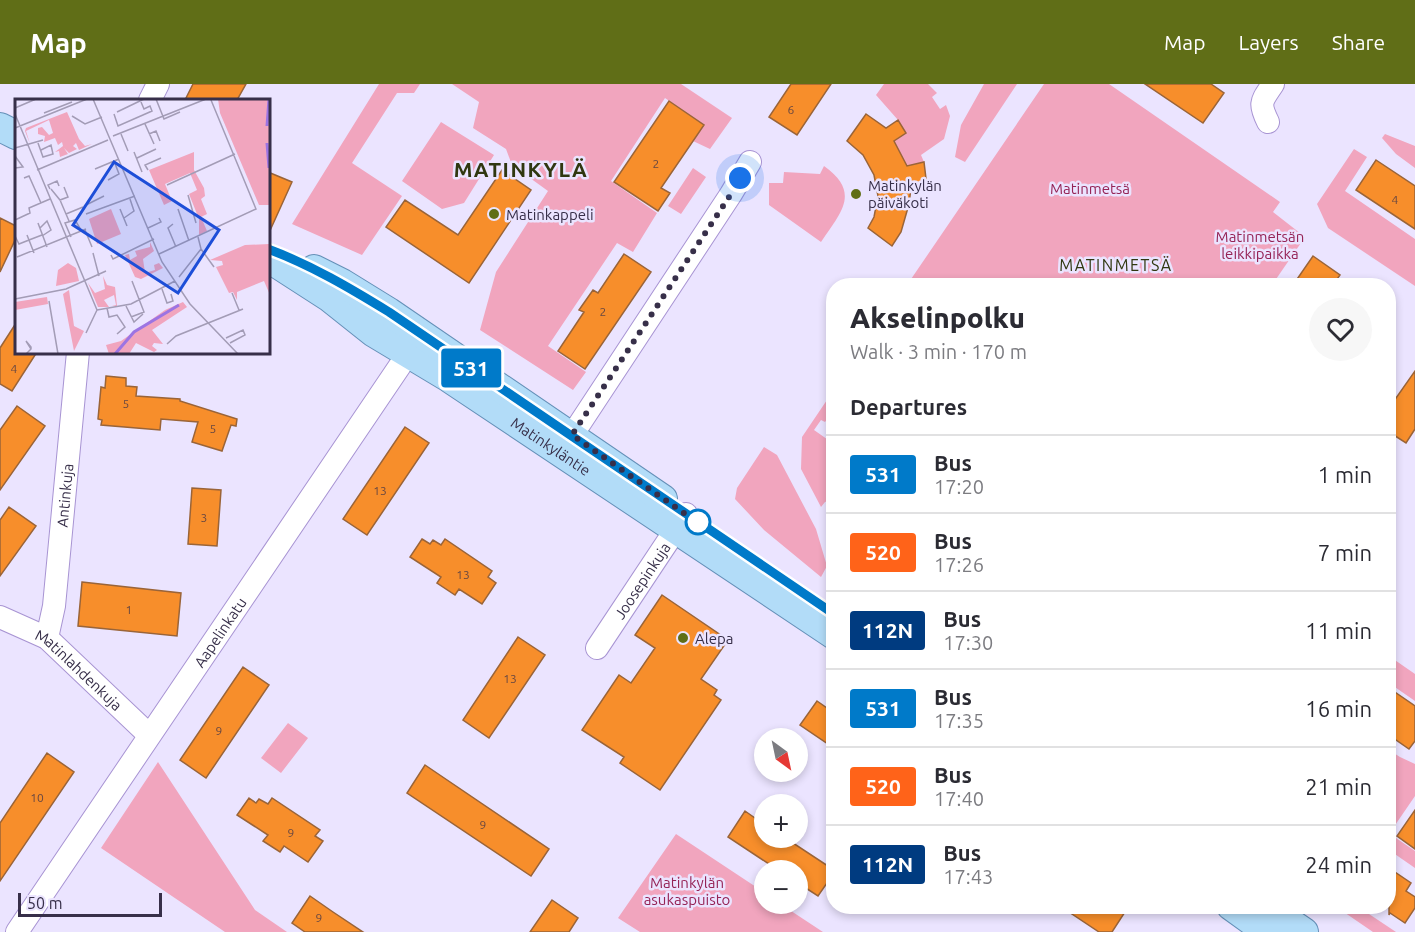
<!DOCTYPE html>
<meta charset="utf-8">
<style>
body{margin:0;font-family:Ubuntu,sans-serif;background:#f7f7f7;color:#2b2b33;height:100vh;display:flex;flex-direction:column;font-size:22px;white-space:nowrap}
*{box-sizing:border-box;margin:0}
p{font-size:20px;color:#7c7c81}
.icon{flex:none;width:33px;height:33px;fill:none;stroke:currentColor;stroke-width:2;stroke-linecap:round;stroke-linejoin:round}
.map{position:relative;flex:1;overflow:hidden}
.side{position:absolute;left:826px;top:194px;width:570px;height:636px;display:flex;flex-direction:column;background:#fff;border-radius:24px;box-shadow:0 3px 9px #0003}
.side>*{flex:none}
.badge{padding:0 12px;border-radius:4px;font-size:21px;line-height:39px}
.needle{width:39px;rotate:147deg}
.fabs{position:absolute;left:754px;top:644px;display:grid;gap:12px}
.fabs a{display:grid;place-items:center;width:54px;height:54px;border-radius:50%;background:#fff;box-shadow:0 3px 9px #0003;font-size:30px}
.scale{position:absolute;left:18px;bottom:15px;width:144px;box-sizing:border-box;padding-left:6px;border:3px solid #372f49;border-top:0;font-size:16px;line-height:21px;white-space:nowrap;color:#372f49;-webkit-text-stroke:4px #ebe4ff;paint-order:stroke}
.you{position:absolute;width:30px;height:30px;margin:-15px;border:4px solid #fff;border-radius:50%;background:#1a73e8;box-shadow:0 0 0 9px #1a73e833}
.map>.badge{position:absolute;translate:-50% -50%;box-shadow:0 0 0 3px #fff}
h2{padding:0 24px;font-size:22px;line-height:54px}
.round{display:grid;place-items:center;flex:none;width:63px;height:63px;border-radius:32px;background:#f7f7f7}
.headline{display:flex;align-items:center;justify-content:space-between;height:102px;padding:0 24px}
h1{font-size:28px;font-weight:800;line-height:45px}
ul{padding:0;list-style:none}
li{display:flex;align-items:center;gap:18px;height:78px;padding:0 24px;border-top:2px solid #e1e1e2}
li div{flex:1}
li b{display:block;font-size:22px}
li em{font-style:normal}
li .badge{min-width:66px;font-weight:700;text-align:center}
header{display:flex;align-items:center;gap:36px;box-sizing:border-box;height:84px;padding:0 30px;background:#606e17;color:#fff}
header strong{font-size:28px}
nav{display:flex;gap:33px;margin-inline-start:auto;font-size:21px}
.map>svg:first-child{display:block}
.green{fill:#f1a5be}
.building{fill:#f78e2b;stroke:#9a6438;stroke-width:1.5}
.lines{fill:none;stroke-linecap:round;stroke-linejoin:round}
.minor-casing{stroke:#a894d3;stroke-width:24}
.major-casing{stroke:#6590b8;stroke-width:30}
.minor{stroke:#fff;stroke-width:22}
.major{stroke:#b2dcf8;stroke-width:28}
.line-casing{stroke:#fff;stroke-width:14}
.line{stroke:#007ac9;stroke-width:9}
.walk{stroke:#372f49;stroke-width:6;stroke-dasharray:0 10.8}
.poi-dot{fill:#606e17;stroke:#ebe4ff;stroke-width:2}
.stop-dot{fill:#fff;stroke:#007ac9;stroke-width:3}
.labels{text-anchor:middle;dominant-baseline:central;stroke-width:5;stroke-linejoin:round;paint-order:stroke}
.number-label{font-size:12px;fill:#674742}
.poi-label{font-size:15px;fill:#372f49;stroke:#ebe4ff;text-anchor:start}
.park-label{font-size:15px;fill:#952356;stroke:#ebe4ff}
.street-label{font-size:15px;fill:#372f49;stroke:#ebe4ff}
.neighbourhood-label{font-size:16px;letter-spacing:1.5px;fill:#303710;stroke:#ebe4ff}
.district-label{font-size:21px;font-weight:bold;letter-spacing:1.5px;fill:#303710;stroke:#ebe4ff}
.inset-river{fill:none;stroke:#9c74e3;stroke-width:3}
.inset-road{fill:none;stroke:#a39cb6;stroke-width:1.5}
.view{fill:#1d4ed8;fill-opacity:0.15;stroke:#1d4ed8;stroke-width:3}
.inset-edge{fill:none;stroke:#372f49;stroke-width:3}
</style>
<header>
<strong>Map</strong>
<nav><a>Map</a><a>Layers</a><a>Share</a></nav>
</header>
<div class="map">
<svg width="1415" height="848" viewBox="0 0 1415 848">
<rect width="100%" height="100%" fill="#ebe4ff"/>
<path class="green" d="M379,0h41l-6,9h-17l-45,70 50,33 -40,59 -70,-31z
M452,0h229l51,34 -22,31 -17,-8 11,-16 -39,-27 -54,83 46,32 -24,39 -16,-9 -69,103 38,26 -13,18 -93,-60 16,-58 52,-81 -36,-26 -6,-16 -33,-21 6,-26z
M884,0h44l9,9 -5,4 8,12 6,-4 4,11 -6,23 -23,16 3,7 -18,5 -12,-26 12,-8 -8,-13 -22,-25z
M984,0h33l-52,78 -10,-5 6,-32z
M1044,0h65l171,118 -7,10 32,25 -33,48h-365z
M441,38l53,33 -30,48 -22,6 -40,-28z
M1385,50l30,12v22l-19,-14 -14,-16z
M1354,65l13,8 -22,34 70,48v47l-87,-58 -11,-24z
M824,82c38,27 16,47 -3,76l-52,-37v-22h14l1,-11 36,2z
M693,84l13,9 -25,37 -13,-8z
M829,313l5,4v9l-9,12 -4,-2 -7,10 20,14v55l-9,3 -4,5 -20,-38 1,-32z
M764,363l13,8 39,74 11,37 -6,11 -57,-47 -29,-31 2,-11z
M1389,572l26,18v27l-26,-18z
M288,639l20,15 -27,35 -20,-15z
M1389,666l11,7 15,7v32l-26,38z
M158,678l97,148 32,22h-62l-124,-84z
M676,750l89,59v10h14l44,29h-183l-22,-14z
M1396,754l19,13v17l-26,-18z
M1335,822h22l39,26h-23z"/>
<path class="building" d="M193,0h53l-9,16h-52z
M791,0h40l-34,51 -28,-18z
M1145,0h66l13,9 -21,30z
M669,17l35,24 -43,63 9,5 -12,18 -44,-29z
M866,30l20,14 12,-8 8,13 -12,8 13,25 17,-4 3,25 -16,1 -2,16 -8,28 -9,14 -24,-18 6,-11 4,-21 -4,-21 -11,-20 -16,-14z
M1376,76l39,26v43l-59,-39z
M502,86l29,20 -62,93 -83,-56 19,-27 53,35z
M268,88l24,10 -24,53z
M0,134l16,8v12l-16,34z
M624,170l27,18 -66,97 -27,-18 26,-39 -5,-2 14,-20 5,3z
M1313,172l27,19 -7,10h-40z
M16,239v29h21l-25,39 -12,-7v-36z
M1415,287v58l-9,14 -17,-11v-24z
M106,292l20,2v8l11,1 -1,9 44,3v2l57,18 -1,7 -5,-1 -9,26 -30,-9 6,-20 -37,-3 -1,11 -59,-5 1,-5 -4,-1 3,-32 4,1z
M17,322l28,20 -45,64v-60z
M405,343l24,16 -62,92 -24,-16z
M192,404l29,2 -4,56 -29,-2z
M9,423l27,19 -36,50v-56z
M422,455l8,5 3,-4 8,5 4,-6 47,32 -4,6 8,6 -14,21 -23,-15 -4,6 -18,-12 4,-6 -31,-20z
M82,498l99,11 -4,43 -99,-10z
M662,511l66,45 -27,39 16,11 -3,5 7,5 -61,90 -40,-27 4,-6 -42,-27 37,-55 12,8 24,-35 -20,-13z
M518,553l27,18 -56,83 -26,-18z
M243,583l26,18 -63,93 -26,-18z
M1389,604l26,18v35l-6,8 -20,-14z
M817,617l17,12v35l-34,-23z
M47,669l27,19 -74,109v-58z
M425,681l124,84 -18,27 -124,-83z
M249,714l7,5 3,-4 9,5 4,-6 48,32 -5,6 8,5 -15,21 -24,-16 -4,6 -17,-11 5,-6 -31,-20z
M1415,726v39l-18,-13z
M745,727l20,14v12h19l50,33v3l-16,23 -20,-13v-13h-20l-50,-33z
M1389,784l22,15 -5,8 9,6v11l-10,15 -15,-10 -1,2z
M310,812l23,16 30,20h-58l-13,-9z
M552,816l26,18 -9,14h-39z
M1060,822h57l8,6 -13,20h-13z"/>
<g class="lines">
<g class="minor-casing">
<g id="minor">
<path d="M150,16l8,-16"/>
<path d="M1268,38c-10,-20 -6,-21 5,-38"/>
<path d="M563,365l168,-255 19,-32"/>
<path id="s1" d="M0,533l47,21 102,97"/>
<path id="s2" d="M47,554l7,-32 24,-254"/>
<path id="s3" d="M597,564l89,-134"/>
<path id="s4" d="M17,848l401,-593"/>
</g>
</g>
<g class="major-casing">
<g id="major">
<path d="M0,43l16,8"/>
<path id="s5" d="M268,174l62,40 44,35 75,45 385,257"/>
<path d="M314,185l28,14 47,29 274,187"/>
<path d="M1231,822l36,26"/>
<path d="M1266,822l38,26"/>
</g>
</g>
<use href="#minor" class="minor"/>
<use href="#major" class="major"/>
</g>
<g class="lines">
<g class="line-casing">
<path id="line" d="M268,165c43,16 82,39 121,63l445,302"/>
</g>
<use href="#line" class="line"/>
<path class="walk" d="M698,438l6,5 -132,-92 159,-241 9,-16"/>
</g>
<g class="poi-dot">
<circle cx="856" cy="110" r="6"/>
<circle cx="494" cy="130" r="6"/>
<circle cx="683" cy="554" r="6"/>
</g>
<circle class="stop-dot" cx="698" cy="438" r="12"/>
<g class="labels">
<g class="number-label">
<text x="791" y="25">6</text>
<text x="656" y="79">2</text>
<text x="1395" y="115">4</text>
<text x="603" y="227">2</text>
<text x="14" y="284">4</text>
<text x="126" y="319">5</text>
<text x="213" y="344">5</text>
<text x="380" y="406">13</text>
<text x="204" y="433">3</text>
<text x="463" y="490">13</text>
<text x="129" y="525">1</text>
<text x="510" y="594">13</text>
<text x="219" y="646">9</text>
<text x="37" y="713">10</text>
<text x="483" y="740">9</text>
<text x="291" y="748">9</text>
<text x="319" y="833">9</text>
</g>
<g class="poi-label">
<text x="868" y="101">Matinkylän<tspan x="868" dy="17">päiväkoti</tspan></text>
<text x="506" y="130">Matinkappeli</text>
<text x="695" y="554">Alepa</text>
</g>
<g class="park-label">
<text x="1090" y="104">Matinmetsä</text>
<text x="1260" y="152">Matinmetsän<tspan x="1260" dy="17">leikkipaikka</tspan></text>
<text x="687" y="798">Matinkylän<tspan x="687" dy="17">asukaspuisto</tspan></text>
</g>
<g class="street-label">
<text stroke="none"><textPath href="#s5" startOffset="340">Matinkyläntie</textPath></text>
<text stroke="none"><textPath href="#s2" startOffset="144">Antinkuja</textPath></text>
<text stroke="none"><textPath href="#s3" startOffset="81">Joosepinkuja</textPath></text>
<text stroke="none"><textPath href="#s4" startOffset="362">Aapelinkatu</textPath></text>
<text stroke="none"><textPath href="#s1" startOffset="96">Matinlahdenkuja</textPath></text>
</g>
<g class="neighbourhood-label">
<text x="1116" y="181">MATINMETSÄ</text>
</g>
<g class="district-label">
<text x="521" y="85">MATINKYLÄ</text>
</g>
</g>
<g transform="translate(15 15)">
<rect width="255" height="255" fill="#ebe4ff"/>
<path d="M203,0h52v106h-11l-39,-92zM52,13l12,27 6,7 7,-2 -13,6 -3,-7 -3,3 4,3 -8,4 -5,-5 4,6 -8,3 -1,-6 -4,1 8,-6 -1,-4 -4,3 -3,-7 -11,4 1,-6 -7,-2v-6l4,-1 7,8 4,-2 -4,-13 -23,11 4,13 -5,-13 1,-3zM179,53v18l10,18 1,8 -4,3 6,15 -6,3 6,14 -8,4v-16l-10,-25 8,-4 -7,-17 -25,11 7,17 -8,4 -15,-35zM96,110l10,25 -24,10 -8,-25zM135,143l4,9 -11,8 2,14 10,-3 -1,-5 5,-2 4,5 -22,11 -6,-2 -10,-22 4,-1 1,6 7,-4 -2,-5 15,-4zM254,145l1,51 -6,-14 -27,11v8l-4,-8 -4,1 -13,-26 7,-2 -1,-4 -12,-1 35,-15zM53,164l8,5 3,13 -23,5 2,-16zM88,177l4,9 8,2 2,19h-5l4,-1 -2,-10 -10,5 5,7h-11l-10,-24 7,10 10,-4zM54,191l5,36 10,5 -10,20 -11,-57zM32,198l1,7 -33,6v-8zM168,203l4,5 -35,23 11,14 -9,-1 -2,3 5,4 -3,2 -18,-9 -7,11h-20l-3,-9 15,-4 44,-31z" fill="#f1a5be"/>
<path class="inset-river" d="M252,27l2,-27M252,44l2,25M100,255l19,-22 45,-27"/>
<path class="inset-road" d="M78,0l69,163 28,42 48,50M141,0l8,20 16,-7M0,9l21,-9M102,13l27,-13M29,14l28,-11M0,15l82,196M99,15l4,12 34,-15 -2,-5 -6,3 -3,-7M57,17l13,8 17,-7M130,25l9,20M0,29l72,-29M106,35l7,17M134,35l7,-3 4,10M98,37l93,-37M23,44l5,14 10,-3 -2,-9 -10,5M0,49l28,-8M119,53l8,20M0,57l8,11 -8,1M122,59l19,-9M80,70l24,-10M22,71l71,-30M133,71l-3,-5 16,-7M9,79l5,-2 12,27M93,81l11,-6 -5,-13M152,86l68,-31M35,90l-2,-4 9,-4 2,5M36,90l9,11 8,-3 -4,-10M173,96l8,28M45,101l9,21M69,107l20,-10M105,110l7,17M163,110l11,32M51,115l17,-7M71,115l49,-18M109,119l10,-7 -4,-12M0,121l15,-7 -1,-5 21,-9M23,124l9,24M158,125l-5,4 8,19M25,129l7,-7 4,9 -9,6M133,129l13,-6 -2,-4M70,131l7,17M0,137l4,8 10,-4 -2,-5M56,138l-6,-14 10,-3 6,10M183,138l3,12 13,18M19,154l-5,-13 13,-5M78,154l6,23M144,155l97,-45 -45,-109M96,156l2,4 41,-20M2,158l69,-28M164,178l22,-28M147,190l5,14 6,-2 -2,-7M217,194l7,17M0,200l51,-10 40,-18M34,202l9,53M111,207l8,16 9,-8M92,209l2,9 8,-2 8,12 -8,7M82,211l34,-6 44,-23M116,218l13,-5 -12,-31M71,234l11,-23M211,239l17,-8 2,5 -15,8M152,245l9,-8 67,-27M11,255l5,-5v-2l-5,-6 5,8"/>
<path class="view" d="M99,63l105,68 -41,63 -105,-68z"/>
<rect width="255" height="255" class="inset-edge"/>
</g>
</svg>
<div class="fabs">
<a><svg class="needle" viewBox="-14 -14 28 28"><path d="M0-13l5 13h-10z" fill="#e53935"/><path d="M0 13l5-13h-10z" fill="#7c7c81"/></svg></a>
<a>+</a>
<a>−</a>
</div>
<div class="scale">50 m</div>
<div class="you" style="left:740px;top:94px"></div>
<b class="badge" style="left:471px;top:284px;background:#007ac9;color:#fff">531</b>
<section class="side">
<div class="headline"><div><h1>Akselinpolku</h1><p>Walk · 3 min · 170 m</p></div><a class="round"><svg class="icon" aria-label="heart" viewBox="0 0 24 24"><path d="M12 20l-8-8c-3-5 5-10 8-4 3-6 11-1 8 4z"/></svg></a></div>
<h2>Departures</h2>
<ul>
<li><span class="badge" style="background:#007ac9;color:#fff">531</span><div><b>Bus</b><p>17:20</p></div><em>1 min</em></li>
<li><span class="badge" style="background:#ff6319;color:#fff">520</span><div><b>Bus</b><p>17:26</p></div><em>7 min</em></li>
<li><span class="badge" style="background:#003b80;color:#fff">112N</span><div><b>Bus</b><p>17:30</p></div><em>11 min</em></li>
<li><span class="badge" style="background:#007ac9;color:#fff">531</span><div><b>Bus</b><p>17:35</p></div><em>16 min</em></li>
<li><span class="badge" style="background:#ff6319;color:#fff">520</span><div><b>Bus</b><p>17:40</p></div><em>21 min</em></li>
<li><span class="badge" style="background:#003b80;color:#fff">112N</span><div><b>Bus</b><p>17:43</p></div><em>24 min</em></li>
</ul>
</section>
</div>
